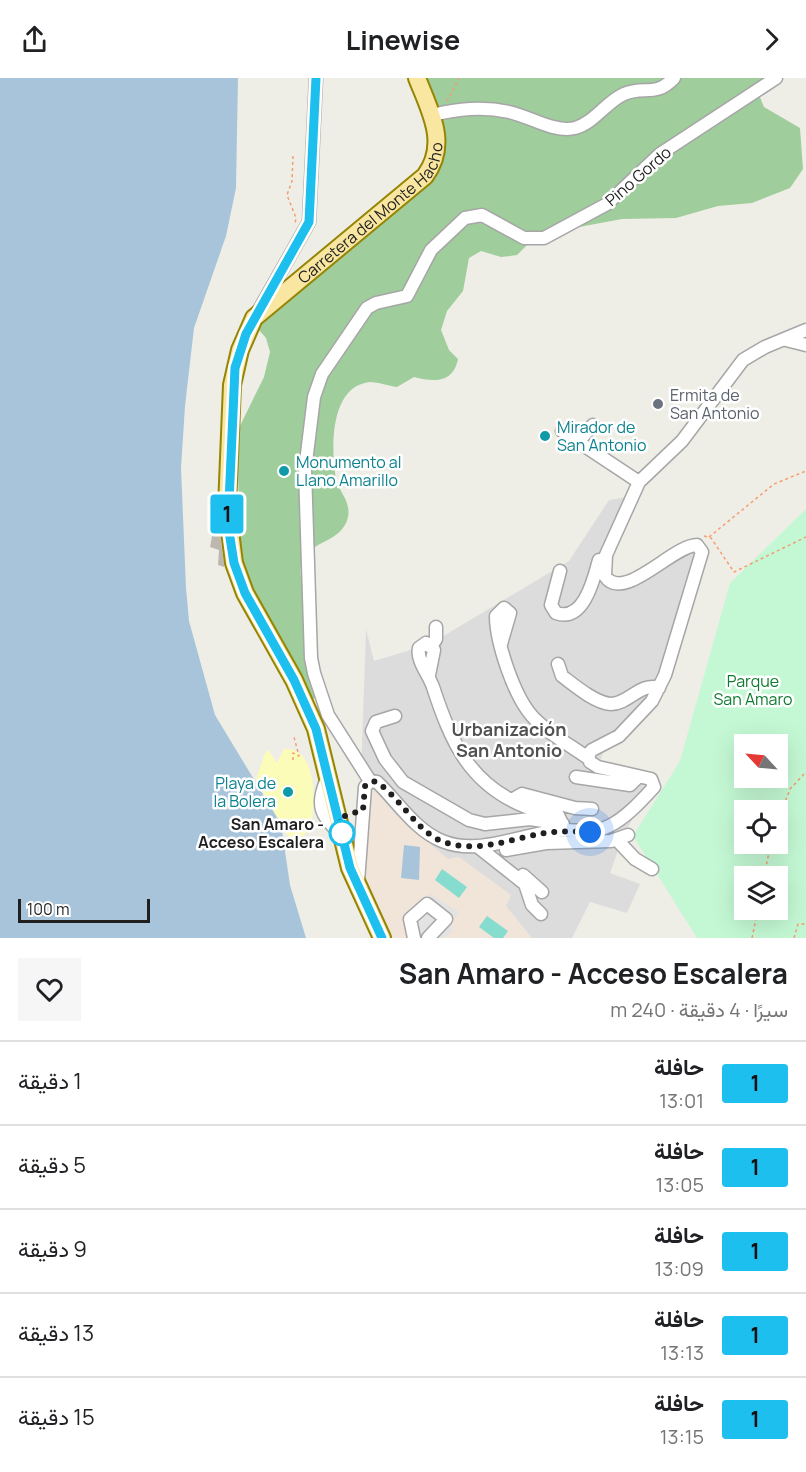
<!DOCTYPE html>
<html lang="ar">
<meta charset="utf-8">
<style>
body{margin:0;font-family:Manrope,Vazirmatn,sans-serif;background:#f6f6f6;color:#202124;direction:rtl;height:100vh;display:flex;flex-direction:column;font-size:22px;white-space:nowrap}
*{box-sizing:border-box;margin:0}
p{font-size:20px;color:#757577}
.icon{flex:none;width:33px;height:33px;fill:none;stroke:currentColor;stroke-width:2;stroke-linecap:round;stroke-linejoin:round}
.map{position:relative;height:860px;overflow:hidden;direction:ltr}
.side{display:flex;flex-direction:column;background:#fff;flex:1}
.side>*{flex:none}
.badge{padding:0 12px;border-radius:4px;font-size:21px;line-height:39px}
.needle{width:39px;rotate:296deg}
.fabs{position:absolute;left:734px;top:656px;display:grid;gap:12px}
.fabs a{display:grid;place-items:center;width:54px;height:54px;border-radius:0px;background:#fff;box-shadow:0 6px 24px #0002;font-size:30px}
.scale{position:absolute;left:18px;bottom:15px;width:132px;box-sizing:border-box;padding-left:6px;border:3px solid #1f1f1f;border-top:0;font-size:16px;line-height:21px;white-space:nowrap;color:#1f1f1f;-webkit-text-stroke:4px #fff;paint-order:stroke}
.you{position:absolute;width:30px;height:30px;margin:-15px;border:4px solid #fff;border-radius:50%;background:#1a73e8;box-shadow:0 0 0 9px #1a73e833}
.map>.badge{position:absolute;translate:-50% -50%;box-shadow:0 0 0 3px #fff}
.round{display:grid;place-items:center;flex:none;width:63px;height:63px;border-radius:0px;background:#f6f6f6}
.head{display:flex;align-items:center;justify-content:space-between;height:102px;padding:0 18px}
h1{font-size:28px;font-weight:700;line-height:45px}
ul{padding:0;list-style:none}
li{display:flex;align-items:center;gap:18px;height:84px;padding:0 18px;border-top:2px solid #e0e0e0}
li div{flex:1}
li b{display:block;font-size:22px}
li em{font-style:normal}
li .badge{min-width:66px;font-weight:700;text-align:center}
header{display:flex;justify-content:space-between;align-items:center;height:78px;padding:0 18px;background:#fff;font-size:27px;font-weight:700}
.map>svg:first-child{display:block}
.residential{fill:#dddcdc}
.military{fill:#f1e5d9}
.forest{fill:#9fcd9c}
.sand{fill:#fbfcb7}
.park{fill:#c4f8d4;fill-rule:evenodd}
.pitch{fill:#86dcce}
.parking{fill:#e3e3e3}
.water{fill:#a8c4db}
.building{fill:#bcb8af}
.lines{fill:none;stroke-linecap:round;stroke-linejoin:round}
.minor-casing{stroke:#a6a6a6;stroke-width:15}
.major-casing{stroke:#958505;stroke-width:20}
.path{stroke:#f59c71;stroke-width:1.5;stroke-dasharray:3 3;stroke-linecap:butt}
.minor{stroke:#fff;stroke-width:12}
.major{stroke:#f9e6a1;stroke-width:16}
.line-casing{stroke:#fff;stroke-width:14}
.line{stroke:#1dbfee;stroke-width:9}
.walk{stroke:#1f1f1f;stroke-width:6;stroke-dasharray:0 10.8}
.worship-dot{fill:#6b7280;stroke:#fff;stroke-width:2}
.culture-dot{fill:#0f9aa8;stroke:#fff;stroke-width:2}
.stop-dot{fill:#fff;stroke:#1dbfee;stroke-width:3}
.labels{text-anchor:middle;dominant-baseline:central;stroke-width:5;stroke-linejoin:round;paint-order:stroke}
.street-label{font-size:16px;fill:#1f1f1f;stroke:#fff}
.worship-label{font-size:16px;fill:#5b616d;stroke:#fff;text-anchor:start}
.culture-label{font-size:16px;fill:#0d838f;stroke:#fff;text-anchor:start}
.park-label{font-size:16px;fill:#0f7b30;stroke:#fff}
.stop-label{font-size:16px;font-weight:bold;fill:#1f1f1f;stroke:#fff;text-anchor:end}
.neighbourhood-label{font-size:18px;font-weight:bold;fill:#525252;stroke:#fff}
</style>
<header><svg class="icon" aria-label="forward" viewBox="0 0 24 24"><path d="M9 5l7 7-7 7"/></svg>Linewise<svg class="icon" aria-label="share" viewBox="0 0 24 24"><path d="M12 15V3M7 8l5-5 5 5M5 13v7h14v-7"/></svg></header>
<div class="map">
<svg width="806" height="860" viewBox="0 0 806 860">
<rect width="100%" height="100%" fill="#efeee6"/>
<path class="residential" d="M633,418l-27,59 5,28 88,-36 -47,154 -45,41 -9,25 56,14 -30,53 -14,39 30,11 -13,29 -37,-11 -18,36h-190l-25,-49 9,-260 8,32 56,-17 139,-83 40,-61z"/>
<path class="military" d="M373,710l22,26 53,45 11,-2 52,38 -5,11 26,32h-143l-26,-51 6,-97z"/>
<path class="forest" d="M420,0h343l-6,12 7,17 36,21 3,41 -13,19 -38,15 -34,3 -42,12 -54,1 -43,8 -51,17 -11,11 -16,2 -20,-6 -12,7 -6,33 -16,20 -6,19 8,20 9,9c-5,25 -25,23 -44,18l-17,10c-8,-1 -19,-5 -27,-5 -41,4 -39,68 -34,97 3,13 15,22 12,38 -5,22 -28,23 -39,35 -17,16 -3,36 -3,56 0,13 -2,27 -2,41 0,16 8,33 12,48l-6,5 -53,-93 -17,-57 -3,-120 27,-55 6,-25 -4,-14 -8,-9 -1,-10 167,-151 9,-22z"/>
<path class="sand" d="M284,671c33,-2 32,52 27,75 -2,8 -9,13 -16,17l-13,-11 -1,-6 -25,-44 9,-27 3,-3 9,13z"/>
<path class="park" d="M806,431v429h-109l-64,-102 47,-75 50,-178zM744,666h33v33h-33zM744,732h33v33h-33zM744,798h33v33h-33z"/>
<path class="pitch" d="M442,791l25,18 -8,11 -24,-18z
M487,838l21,15 -5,7h-9l-15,-11z"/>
<path class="parking" d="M430,816l29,18 -8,11 1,9 -9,6h-30l-10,-24z"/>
<path class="water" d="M0,0h238l-2,110 -10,48 -32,92 -9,78 -4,62 5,120 3,33 26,94 66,109 9,61 16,53h-306z
M404,767l16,2 -1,33 -18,-2z"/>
<path class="building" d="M217,432l7,54v3l-6,-2 1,-15 -9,-3z"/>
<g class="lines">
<g class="minor-casing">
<path id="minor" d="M432,37c26,-6 50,-9 77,-3 20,4 45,21 66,16 19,-5 31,-26 49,-34 20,-9 31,4 50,-16
M258,234l51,-90 7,-144
M786,262l20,5
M562,353l77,51
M578,364l15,-17
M560,493l-9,34 5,8c28,10 38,-35 43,-53
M501,566l9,-31 -6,-5 -8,8c0,26 18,80 36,100 15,17 38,29 56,42
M432,567l4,-6v-12
M558,586l4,12c12,9 33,27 49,28 18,0 29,-22 48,-16
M429,597l5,-25 -8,-7 -7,5c-3,12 10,27 14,39 18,55 36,97 93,120 10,4 22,4 32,8l7,15
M395,638l-19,6 -4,9 13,28 18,23 66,38 16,4 45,-5 33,5
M328,698c-13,31 -8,38 15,61
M576,699l54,8 8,-8
M370,703l7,1c21,20 38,48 65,59 39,16 82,-9 122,-11 16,0 30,4 45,-4 17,-8 33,-26 45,-39l-3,-8 -53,-12 -8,-5 -2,-7 4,-5 27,-14 33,-35 13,-26 37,-123 -5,-7c-24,0 -74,59 -92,31l1,-21 33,-73 43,-41 61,-81 22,-13 41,-17
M370,703l-42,-66 -14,-42 -3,-15 -6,-188 9,-73 8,-23 45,-66 9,-5 31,-7 24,-46 34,-32 17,-3 42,23h20l63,-34 53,-50 116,-76
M512,722l10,-6 53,14 17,1
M617,762l18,19 17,10
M477,768l48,38 7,21 9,9
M506,772l40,-7 65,-2 17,-6
M523,797l19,17
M358,804l7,-95 5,-6
M414,860l-4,-19 17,-15 19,15 -18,19"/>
</g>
<g class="major-casing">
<g id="major">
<path id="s1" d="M382,860l-32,-70 -34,-139 -22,-49 -49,-87 -11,-30 -7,-56 5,-122 8,-35 14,-32 171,-142c24,-32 5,-65 -8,-98"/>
</g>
</g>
<path class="path" d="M447,23l12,-23
M293,78l-1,25 -5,14 9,23 -1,6
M704,458l7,2 23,34 72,-35
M709,459l65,-53 32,-13
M293,682v-7l6,3 -5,-19
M777,745l13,-34 16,-17
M764,798l7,-33
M752,860l6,-29
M794,860l4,-14h8"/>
<use href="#minor" class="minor"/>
<use href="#major" class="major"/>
</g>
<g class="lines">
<g class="line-casing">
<path id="line" d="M316,0l-7,144 -63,112 -11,34 -7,157 6,38 11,30 49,87 22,49 34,139 32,70"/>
</g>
<use href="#line" class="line"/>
<path class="walk" d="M342,755l-3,-15 24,-8 2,-24 8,-5c18,5 41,46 64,58 34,17 73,0 108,-6 15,-2 30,-2 45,-1"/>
</g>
<circle class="worship-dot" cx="658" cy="326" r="6"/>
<g class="culture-dot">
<circle cx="545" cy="358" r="6"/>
<circle cx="284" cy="393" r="6"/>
<circle cx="288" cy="714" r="6"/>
</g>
<circle class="stop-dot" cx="342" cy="755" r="12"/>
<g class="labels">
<g class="street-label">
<text transform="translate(638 98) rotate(-41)">Pino Gordo</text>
<text stroke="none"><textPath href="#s1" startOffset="814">Carretera del Monte Hacho</textPath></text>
</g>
<g class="worship-label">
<text x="670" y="317">Ermita de<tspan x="670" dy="18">San Antonio</tspan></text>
</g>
<g class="culture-label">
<text x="557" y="349">Mirador de<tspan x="557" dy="18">San Antonio</tspan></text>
<text x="296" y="384">Monumento al<tspan x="296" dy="18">Llano Amarillo</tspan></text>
<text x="276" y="705" text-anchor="end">Playa de<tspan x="276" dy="18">la Bolera</tspan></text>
</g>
<g class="park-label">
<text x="753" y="603">Parque<tspan x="753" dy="18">San Amaro</tspan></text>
</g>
<g class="stop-label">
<text x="324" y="746">San Amaro -<tspan x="324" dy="18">Acceso Escalera</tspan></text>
</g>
<g class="neighbourhood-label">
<text x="509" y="651">Urbanización<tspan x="509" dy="21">San Antonio</tspan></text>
</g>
</g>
</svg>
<div class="fabs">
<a><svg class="needle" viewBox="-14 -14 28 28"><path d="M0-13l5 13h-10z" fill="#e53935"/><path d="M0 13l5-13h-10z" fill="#757577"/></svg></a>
<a><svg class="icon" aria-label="locate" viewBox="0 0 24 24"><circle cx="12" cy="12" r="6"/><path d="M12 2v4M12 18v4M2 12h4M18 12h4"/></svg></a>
<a><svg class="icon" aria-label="layers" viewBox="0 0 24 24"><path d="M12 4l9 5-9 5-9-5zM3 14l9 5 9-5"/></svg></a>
</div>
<div class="scale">100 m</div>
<div class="you" style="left:590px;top:754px"></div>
<b class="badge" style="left:227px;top:436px;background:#1dbfee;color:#111">1</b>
</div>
<section class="side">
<div class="head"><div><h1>San Amaro - Acceso Escalera</h1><p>سيرًا · 4 دقيقة · 240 m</p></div><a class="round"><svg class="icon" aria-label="heart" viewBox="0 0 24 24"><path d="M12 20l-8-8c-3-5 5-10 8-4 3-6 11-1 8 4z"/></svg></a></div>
<ul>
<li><span class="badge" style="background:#1dbfee;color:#111">1</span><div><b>حافلة</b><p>13:01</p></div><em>1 دقيقة</em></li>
<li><span class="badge" style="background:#1dbfee;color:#111">1</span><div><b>حافلة</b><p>13:05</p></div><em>5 دقيقة</em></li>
<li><span class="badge" style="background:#1dbfee;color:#111">1</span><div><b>حافلة</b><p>13:09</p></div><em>9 دقيقة</em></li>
<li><span class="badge" style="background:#1dbfee;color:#111">1</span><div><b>حافلة</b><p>13:13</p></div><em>13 دقيقة</em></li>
<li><span class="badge" style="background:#1dbfee;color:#111">1</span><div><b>حافلة</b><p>13:15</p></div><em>15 دقيقة</em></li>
</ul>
</section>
